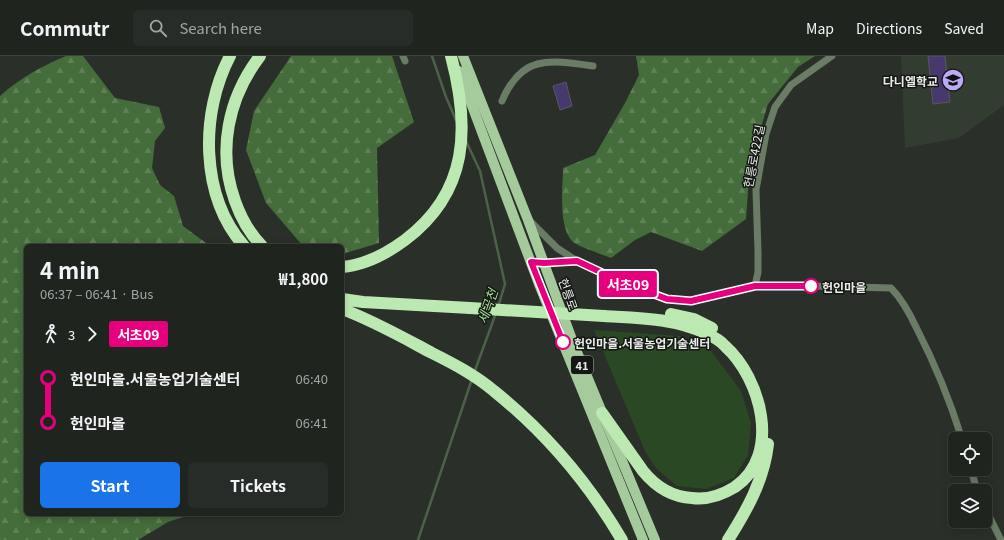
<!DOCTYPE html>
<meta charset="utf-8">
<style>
body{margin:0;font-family:Georgia,"Noto Sans KR",serif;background:#282c28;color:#f1f3f6;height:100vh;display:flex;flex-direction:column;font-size:15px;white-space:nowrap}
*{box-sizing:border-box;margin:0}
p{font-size:13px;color:#a2a4a4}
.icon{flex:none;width:22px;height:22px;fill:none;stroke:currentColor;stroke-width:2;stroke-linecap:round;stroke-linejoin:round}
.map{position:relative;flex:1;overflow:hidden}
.panel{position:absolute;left:24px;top:188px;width:320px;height:272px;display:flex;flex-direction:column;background:#20241f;border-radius:6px;box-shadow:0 2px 10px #0003,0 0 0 1px #3d413d}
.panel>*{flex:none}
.badge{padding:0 8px;border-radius:3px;font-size:14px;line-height:26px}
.controls{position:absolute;left:948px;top:376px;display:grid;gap:8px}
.controls a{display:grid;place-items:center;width:44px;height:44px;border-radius:6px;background:#20241f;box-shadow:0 2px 10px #0003,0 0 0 1px #3d413d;font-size:20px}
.map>.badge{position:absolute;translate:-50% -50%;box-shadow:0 0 0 2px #fff}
.legs{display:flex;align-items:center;gap:6px;height:44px;padding:0 16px;font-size:13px}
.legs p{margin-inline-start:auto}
.summary{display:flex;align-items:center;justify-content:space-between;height:68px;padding:0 16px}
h1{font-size:22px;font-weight:700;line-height:30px}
.primary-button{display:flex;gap:8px;margin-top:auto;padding:8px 16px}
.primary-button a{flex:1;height:46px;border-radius:6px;background:#1a73e8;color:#fff;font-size:16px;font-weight:700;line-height:46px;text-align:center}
.primary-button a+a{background:#282c28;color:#f1f3f6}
ul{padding:0 16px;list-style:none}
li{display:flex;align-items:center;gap:14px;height:44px;font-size:15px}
li i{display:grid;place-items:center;width:6px;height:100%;margin:0 5px;background:currentColor}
li i::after{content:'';width:10px;height:10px;margin:-5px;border:3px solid;border-radius:50%;background:#20241f}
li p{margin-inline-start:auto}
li:first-child i{background:linear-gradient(#0000 50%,currentColor 0)}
li:last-child i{background:linear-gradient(currentColor 50%,#0000 0)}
header{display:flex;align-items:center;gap:24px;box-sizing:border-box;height:56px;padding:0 20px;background:#20241f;border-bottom:1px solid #3d413d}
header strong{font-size:19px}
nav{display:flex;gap:22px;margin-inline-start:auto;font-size:14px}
.search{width:280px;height:36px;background:#282c28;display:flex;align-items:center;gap:10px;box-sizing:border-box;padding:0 14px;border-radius:6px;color:#a2a4a4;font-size:15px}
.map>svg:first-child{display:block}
.built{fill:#323c30}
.grass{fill:#2a4823}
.forest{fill:url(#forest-firs)}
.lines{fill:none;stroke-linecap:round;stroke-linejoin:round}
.stream{stroke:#4c6248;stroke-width:2.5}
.building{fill:#47386d;stroke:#595760}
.street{stroke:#6a7c66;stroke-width:7}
.primary{stroke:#a5ca9c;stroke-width:10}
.highway{stroke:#bce9b1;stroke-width:12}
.highway-bridge{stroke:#bce9b1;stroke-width:12}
.line-1-casing{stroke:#fff;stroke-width:9}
.line-1{stroke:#e6007e;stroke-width:6}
.stop-1-dot{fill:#fff;stroke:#e6007e;stroke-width:2}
.labels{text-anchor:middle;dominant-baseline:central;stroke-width:3;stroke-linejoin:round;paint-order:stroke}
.shield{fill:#151714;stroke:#aaada9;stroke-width:1}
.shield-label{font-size:11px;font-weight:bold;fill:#eaede9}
.poi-label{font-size:12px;font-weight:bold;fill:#eaede9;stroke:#151714;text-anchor:end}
.street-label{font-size:12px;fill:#eaede9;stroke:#151714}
.stop-label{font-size:12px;font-weight:bold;fill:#eaede9;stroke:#151714;text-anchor:start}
.water-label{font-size:13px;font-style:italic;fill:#a3df95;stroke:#151714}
</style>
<header>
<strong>Commutr</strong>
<div class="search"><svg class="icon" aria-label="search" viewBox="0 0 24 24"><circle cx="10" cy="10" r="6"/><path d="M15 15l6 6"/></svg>Search here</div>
<nav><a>Map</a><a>Directions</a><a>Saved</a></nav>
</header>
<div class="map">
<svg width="1004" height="484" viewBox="0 0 1004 484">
<defs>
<pattern id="forest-firs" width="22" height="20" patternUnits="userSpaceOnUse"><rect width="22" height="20" fill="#456c3b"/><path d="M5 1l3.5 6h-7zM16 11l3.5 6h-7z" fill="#608157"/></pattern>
</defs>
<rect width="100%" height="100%" fill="#2a3029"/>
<path class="built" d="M901,0h103v49l-45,33 -54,10z"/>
<path class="grass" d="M594,274l86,6 31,15 30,40 10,32 -3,32 -14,23 -28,11 -29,-3 -21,-18 -11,-17z"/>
<path class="forest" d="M66,0h17l32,42 44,9 6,21 -10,13 -3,27 8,17 14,11 9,30 27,20h-184v268h166l-24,8 -30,18h-138v-444c20,-18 42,-30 66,-40z
M291,0h101l22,66 -37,26 2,95 -37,11v-8h-39l-37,-43 -20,-53 8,-39z
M636,0h179l-17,11 -30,37 -18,60 -4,55 -44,32 -51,-19 -16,8 -24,18c-7,-3 -35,-12 -39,-17 -14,-15 -9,-54 -9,-73l32,-13 30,-52 14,-28z"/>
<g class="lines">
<path class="stream" d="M432,0l14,41 10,23
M466,85l14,30 25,113 -7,23
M474,317l22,-60
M418,484l54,-161"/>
</g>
<path class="building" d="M928,0h17l5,46 -17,2z
M566,26l6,24 -12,4 -7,-24z"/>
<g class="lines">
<path class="street" d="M403,0l2,5
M502,45c19,-45 45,-42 91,-35
M530,165l27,27 20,13 47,22 43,16 24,2 64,-15h58l78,2c11,11 19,26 26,41 18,35 33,72 45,110
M531,206l13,1 33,-2
M755,230l3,-14v-20l-2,-62 10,-56 9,-27 16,-22 41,-29
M971,413l6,22
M985,452l16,32"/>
<path class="primary" d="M463,0l65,164 46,125 81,195
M459,15l80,213 104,256"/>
<path class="highway" d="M230,0c-30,57 -30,140 14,190
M260,0c-32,42 -43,95 -25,145 6,17 15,33 27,45
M342,211c24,-2 44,-13 63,-27 64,-48 65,-113 46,-184
M342,243l21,3 107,6
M342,253c32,12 60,28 90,44 22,11 43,22 62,38 51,41 95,93 128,149
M671,258l23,5 18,9
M602,357l41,58c13,16 29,26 49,27 15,2 30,-3 43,-11 47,-32 26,-109 -10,-141 -5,-6 -13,-10 -20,-13 -31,-15 -68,-15 -101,-17
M728,484c19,-30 36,-60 40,-96"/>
<path class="highway-bridge" d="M470,252l134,8"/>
</g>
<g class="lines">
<g class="line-1-casing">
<path id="line-1" d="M563,286l-32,-80 13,1 33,-2 47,22 43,16 24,2 64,-15h56"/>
</g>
<use href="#line-1" class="line-1"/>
</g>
<defs>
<g id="school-disc" transform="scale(1.15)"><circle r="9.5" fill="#bbaaf6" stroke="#151714"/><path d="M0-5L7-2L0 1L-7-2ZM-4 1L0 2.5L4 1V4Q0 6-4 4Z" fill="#111"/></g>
</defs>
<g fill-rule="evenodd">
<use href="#school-disc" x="953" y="24"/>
</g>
<g class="stop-1-dot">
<circle cx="811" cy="230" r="7"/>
<circle cx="563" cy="286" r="7"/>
</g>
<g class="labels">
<rect class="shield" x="571" y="300" width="22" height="18" rx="3"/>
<g class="shield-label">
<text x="582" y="309">41</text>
</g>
<g class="poi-label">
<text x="938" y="24">다니엘학교</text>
</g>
<g class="street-label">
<text transform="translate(753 100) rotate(-79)">헌릉로422길</text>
<text transform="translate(569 238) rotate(70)">헌릉로</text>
</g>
<g class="stop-label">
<text x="822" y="230">헌인마을</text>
<text x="574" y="286">헌인마을.서울농업기술센터</text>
</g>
<g class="water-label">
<text transform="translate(487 250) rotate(-71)">세곡천</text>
</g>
</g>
</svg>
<div class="controls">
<a><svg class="icon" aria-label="locate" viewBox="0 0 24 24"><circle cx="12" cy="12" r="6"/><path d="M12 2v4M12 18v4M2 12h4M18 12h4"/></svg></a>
<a><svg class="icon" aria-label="layers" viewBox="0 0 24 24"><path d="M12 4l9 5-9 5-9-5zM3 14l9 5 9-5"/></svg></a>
</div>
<b class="badge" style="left:628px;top:228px;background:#e6007e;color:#fff">서초09</b>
<section class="panel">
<div class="summary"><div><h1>4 min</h1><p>06:37 – 06:41 · Bus</p></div><b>₩1,800</b></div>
<div class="legs"><svg class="icon" aria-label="walk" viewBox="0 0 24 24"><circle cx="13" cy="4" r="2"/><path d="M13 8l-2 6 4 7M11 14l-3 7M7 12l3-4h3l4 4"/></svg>3<svg class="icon" aria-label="forward" viewBox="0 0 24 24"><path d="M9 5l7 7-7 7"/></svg><b class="badge" style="background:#e6007e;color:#fff">서초09</b></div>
<ul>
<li><i style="color:#e6007e"></i><b>헌인마을.서울농업기술센터</b><p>06:40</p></li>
<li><i style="color:#e6007e"></i><b>헌인마을</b><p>06:41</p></li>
</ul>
<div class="primary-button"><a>Start</a><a>Tickets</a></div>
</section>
</div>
